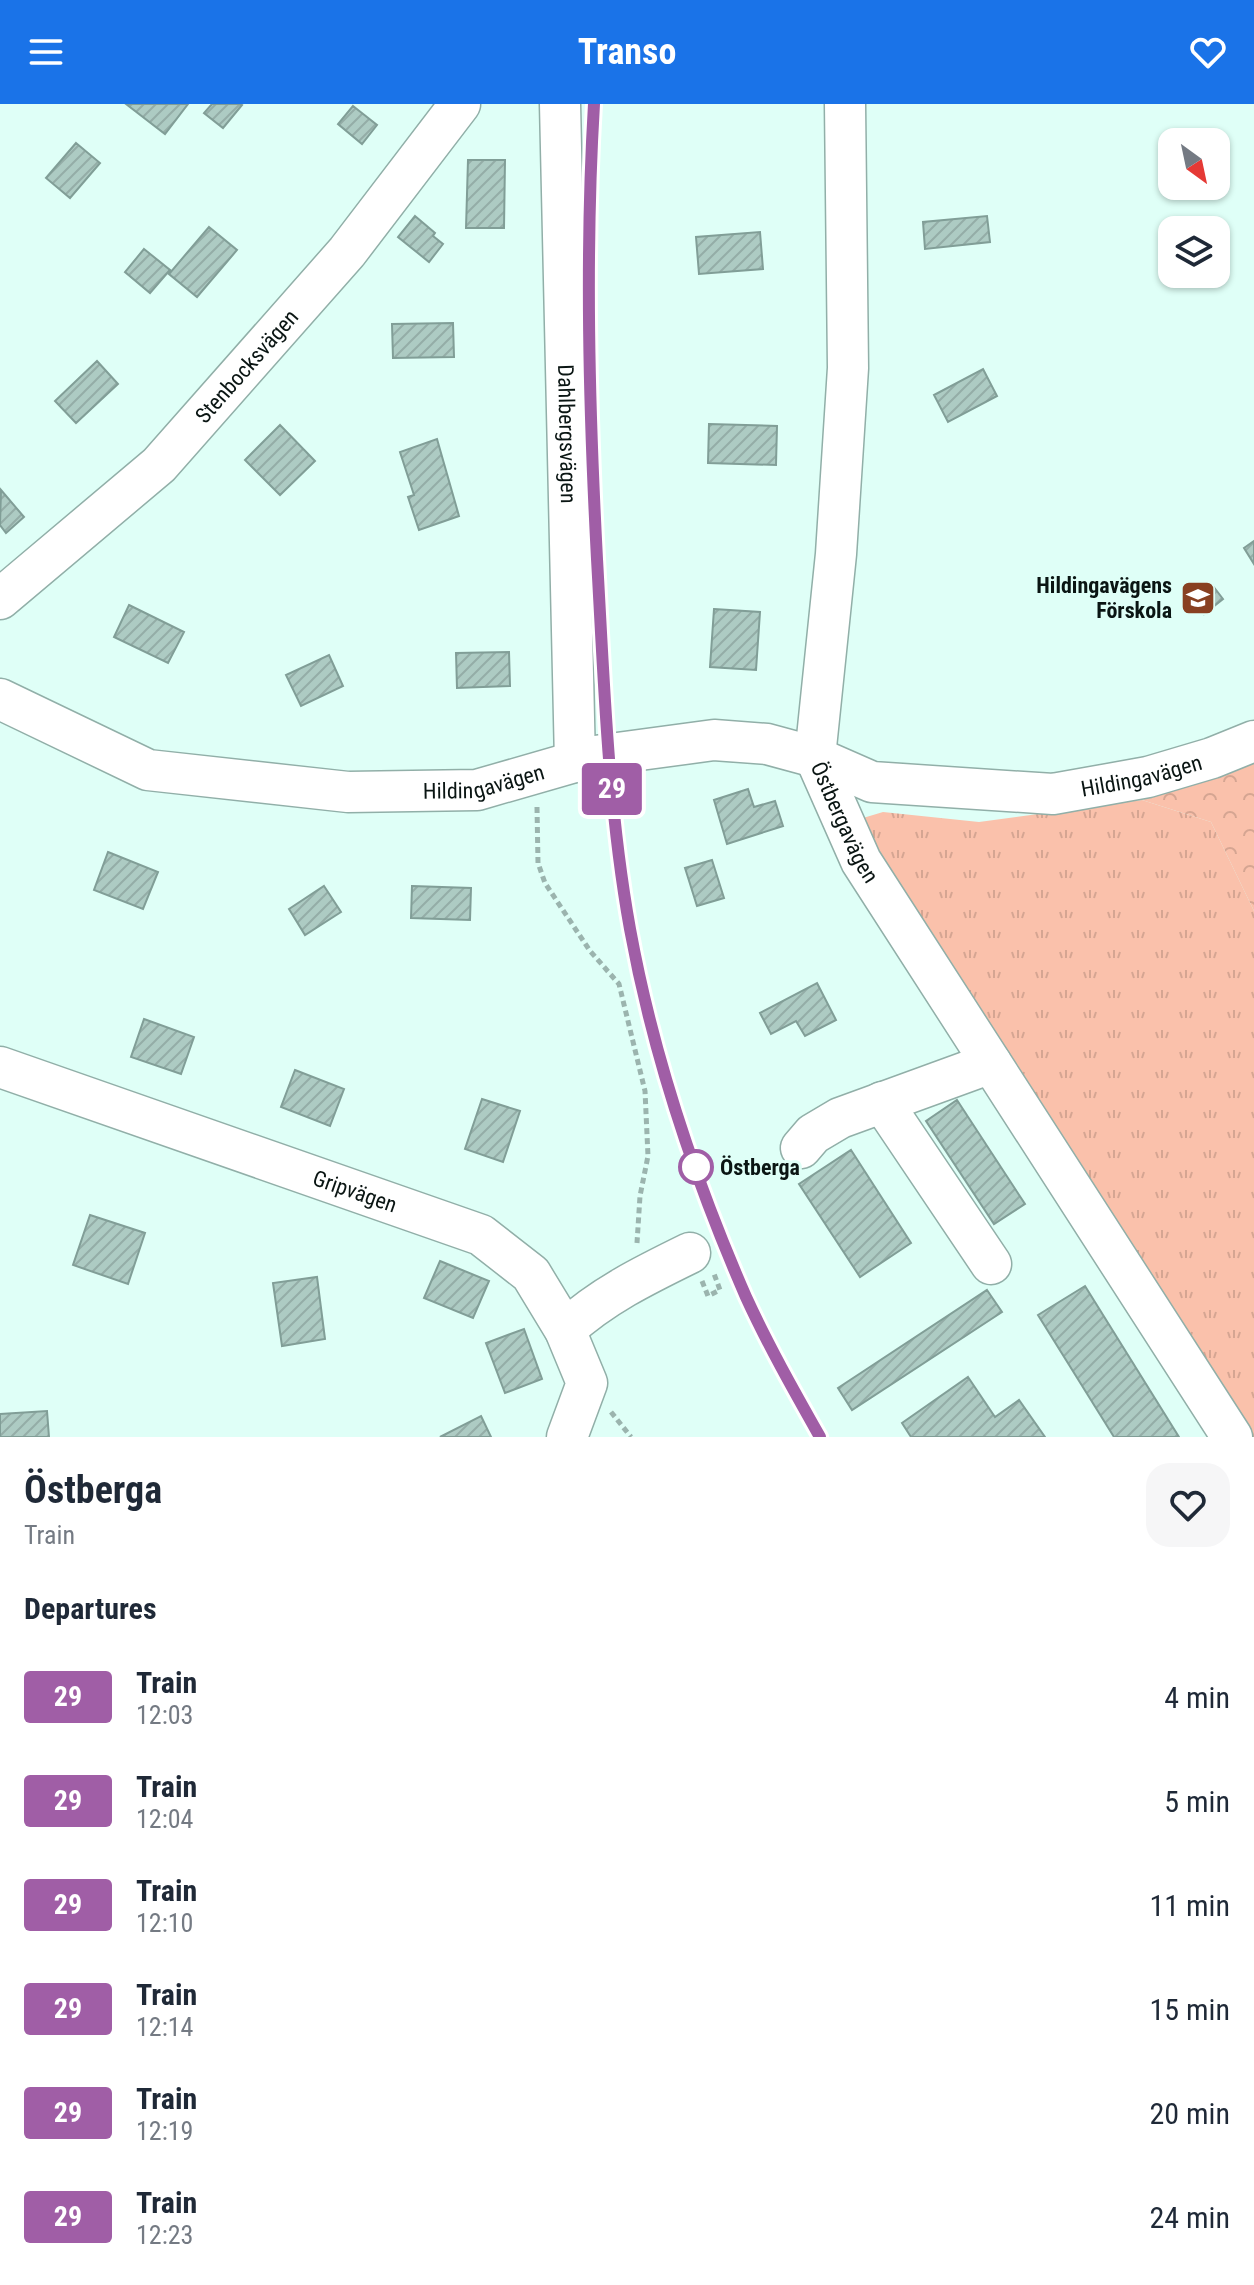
<!DOCTYPE html>
<meta charset="utf-8">
<style>
body{margin:0;font-family:"Roboto Condensed",sans-serif;background:#f6f6f7;color:#1f2937;height:100vh;display:flex;flex-direction:column;font-size:30px;white-space:nowrap}
*{box-sizing:border-box;margin:0}
p{font-size:26px;color:#747a83}
.icon{flex:none;width:44px;height:44px;fill:none;stroke:currentColor;stroke-width:2;stroke-linecap:round;stroke-linejoin:round}
.map{position:relative;height:1333px;overflow:hidden}
.side{display:flex;flex-direction:column;background:#fff;flex:1}
.side>*{flex:none}
.badge{padding:0 16px;border-radius:6px;font-size:28px;line-height:52px}
.needle{width:52px;rotate:147deg}
.tools{position:absolute;left:1158px;top:24px;display:grid;gap:16px}
.tools a{display:grid;place-items:center;width:72px;height:72px;border-radius:16px;background:#fff;box-shadow:0 2px 6px #0004;font-size:40px}
.map>.badge{position:absolute;translate:-50% -50%;box-shadow:0 0 0 4px #fff}
h2{padding:0 24px;font-size:30px;line-height:72px}
.round{display:grid;place-items:center;flex:none;width:84px;height:84px;border-radius:24px;background:#f6f6f7}
.head{display:flex;align-items:center;justify-content:space-between;height:136px;padding:0 24px}
h1{font-size:38px;font-weight:700;line-height:60px}
ul{padding:0;list-style:none}
li{display:flex;align-items:center;gap:24px;height:104px;padding:0 24px}
li div{flex:1}
li b{display:block;font-size:30px}
li em{font-style:normal}
li .badge{min-width:88px;font-weight:700;text-align:center}
header{display:flex;justify-content:space-between;align-items:center;height:104px;padding:0 24px;background:#1a73e8;color:#fff;font-size:36px;font-weight:700}
.map>svg:first-child{display:block}
.forest{fill:url(#forest-crowns)}
.park{fill:url(#park-tufts)}
.building{fill:url(#building-hatch);stroke:#819e97;stroke-width:2}
.lines{fill:none;stroke-linecap:round;stroke-linejoin:round}
.minor-casing{stroke:#91afa8;stroke-width:43}
.path{stroke:#9bb4ae;stroke-width:5;stroke-dasharray:6 4;stroke-linecap:butt}
.minor{stroke:#fff;stroke-width:40}
.rail-casing{stroke:#4c5d59;stroke-width:9}
.rail{stroke:#dffff7;stroke-width:6;stroke-dasharray:18;stroke-linecap:butt}
.line-casing{stroke:#fff;stroke-width:18}
.line{stroke:#a05ea6;stroke-width:12}
.stop-dot{fill:#fff;stroke:#a05ea6;stroke-width:4}
.labels{text-anchor:middle;dominant-baseline:central;stroke-width:6;stroke-linejoin:round;paint-order:stroke}
.street-label{font-size:22px;fill:#0a1513;stroke:#dffff7}
.poi-label{font-size:22px;font-weight:bold;fill:#0a1513;stroke:#dffff7;text-anchor:end}
.stop-label{font-size:22px;font-weight:bold;fill:#0a1513;stroke:#dffff7;text-anchor:start}
</style>
<header><svg class="icon" aria-label="menu" viewBox="0 0 24 24"><path d="M4 6h16M4 12h16M4 18h16"/></svg>Transo<svg class="icon" aria-label="heart" viewBox="0 0 24 24"><path d="M12 20l-8-8c-3-5 5-10 8-4 3-6 11-1 8 4z"/></svg></header>
<div class="map">
<svg width="1254" height="1333" viewBox="0 0 1254 1333">
<defs>
<pattern id="forest-crowns" width="20" height="18" patternUnits="userSpaceOnUse" patternTransform="scale(2)"><rect width="20" height="18" fill="#fac1ab"/><path d="M2 6a3 3 0 1 1 6 0M12 15a3 3 0 1 1 6 0" fill="none" stroke="#d5a592"/></pattern>
<pattern id="park-tufts" width="24" height="20" patternUnits="userSpaceOnUse" patternTransform="scale(2)"><rect width="24" height="20" fill="#fac1ab"/><path d="M3 7l-1-3M5 7V3M7 7l1-3M15 17l-1-3M17 17v-4M19 17l1-3" fill="none" stroke="#d5a592"/></pattern>
<pattern id="building-hatch" width="6" height="6" patternUnits="userSpaceOnUse" patternTransform="scale(2)"><rect width="6" height="6" fill="#adcbc3"/><path d="M-1 1l2-2M0 6l6-6M5 7l2-2" fill="none" stroke="#94ada7"/></pattern>
</defs>
<rect width="100%" height="100%" fill="#dffff7"/>
<path class="forest" d="M1254,656v151l-43,-89 -69,-22z"/>
<path class="park" d="M1142,696l69,22 43,89v526h-11l-370,-575 -10,-44 20,-6 96,10z"/>
<path class="building" d="M126,0h62l-23,30z
M212,0h28l2,1 -19,23 -19,-15z
M353,2l24,19 -15,19 -24,-20z
M76,39l24,20 -30,35 -24,-20z
M468,56h37l-1,68h-38z
M415,112l20,17 -2,3 10,8 -14,18 -31,-25z
M987,112l3,26 -65,7 -2,-27z
M209,123l28,23 -40,47 -28,-23z
M760,128l3,37 -64,5 -3,-37z
M144,145l26,21 -20,23 -25,-21z
M453,219l1,34 -61,1 -1,-34z
M97,257l21,23 -42,39 -21,-22z
M983,265l14,27 -49,26 -14,-27z
M709,320l68,2 -1,39 -68,-2z
M280,321l35,36 -35,34 -35,-35z
M437,335l22,77 -40,14 -11,-33 6,-2 -14,-43z
M1,386l23,27 -18,16 -6,-8z
M1254,437v23l-10,-16z
M1213,482l10,13 -19,15 -11,-14z
M129,501l55,27 -16,31 -54,-26z
M714,505l46,3 -4,58 -46,-3z
M509,548l1,34 -53,2 -1,-35z
M329,551l14,31 -42,20 -15,-31z
M748,685l6,18 21,-6 8,25 -56,18 -13,-44z
M108,748l50,20 -15,37 -49,-19z
M712,756l12,38 -27,8 -12,-38z
M324,782l17,26 -36,23 -16,-26z
M412,782l59,2 -1,32 -59,-2z
M817,879l19,37 -31,16 -9,-15 -25,13 -11,-21z
M144,915l50,18 -13,37 -50,-17z
M295,966l49,19 -14,37 -49,-19z
M482,995l38,12 -17,51 -38,-13z
M957,996l68,104 -31,20 -68,-103z
M851,1046l60,93 -51,34 -61,-93z
M90,1111l55,18 -17,51 -55,-19z
M440,1157l49,20 -16,37 -49,-20z
M317,1173l8,62 -43,7 -9,-63z
M1085,1182l94,151h-65l-76,-122z
M987,1186l15,22 -150,98 -14,-22z
M524,1225l18,50 -37,14 -19,-50z
M968,1273l27,40 24,-17 26,37h-134l-9,-14z
M47,1307l2,26h-49v-23z
M481,1312l10,21h-51z"/>
<g class="lines">
<g class="minor-casing">
<g id="minor">
<path id="s1" d="M560,0l15,658"/>
<path id="s2" d="M845,0l3,264 -12,186 -21,203 46,104 371,576"/>
<path id="s3" d="M0,495l159,-134 188,-213 113,-148"/>
<path id="s4" d="M0,595l148,71 200,22 129,-2 118,-34 119,-16 53,4 48,13 57,25 181,12 95,-17 64,-19 42,-17"/>
<path id="s5" d="M0,963l481,168 50,39 34,56 22,53 -20,54"/>
<path d="M882,998l109,162"/>
<path d="M801,1044l12,-14 27,-16 151,-55"/>
<path d="M565,1226c37,-34 80,-55 125,-77"/>
</g>
</g>
<path class="path" d="M537,703l1,56 7,20 45,68 29,33 26,107 3,65 -8,40 -3,47
M702,1177l6,15 12,-6 -7,-19
M611,1308l20,25"/>
<use href="#minor" class="minor"/>
<g class="rail-casing">
<path id="rail" d="M594,0c-8,151 -5,303 3,455 7,123 11,248 33,370 23,126 65,251 116,368 22,48 48,94 74,140"/>
</g>
<use href="#rail" class="rail"/>
</g>
<g class="lines">
<g class="line-casing">
<path id="line" d="M594,0c-9,151 -5,303 3,455 7,123 11,248 33,370 23,126 65,251 116,368 22,48 48,94 74,140"/>
</g>
<use href="#line" class="line"/>
</g>
<defs>
<g id="school-square" transform="scale(1.8)"><rect x="-9" y="-9" width="18" height="18" rx="4" fill="#884021" stroke="#dffff7"/><path d="M0-5L7-2L0 1L-7-2ZM-4 1L0 2.5L4 1V4Q0 6-4 4Z" fill="#fff"/></g>
</defs>
<g fill-rule="evenodd">
<use href="#school-square" x="1198" y="494"/>
</g>
<circle class="stop-dot" cx="696" cy="1063" r="16"/>
<g class="labels">
<g class="street-label">
<text stroke="none"><textPath href="#s3" startOffset="340">Stenbocksvägen</textPath></text>
<text stroke="none"><textPath href="#s1" startOffset="330">Dahlbergsvägen</textPath></text>
<text stroke="none"><textPath href="#s4" startOffset="1174">Hildingavägen</textPath></text>
<text stroke="none"><textPath href="#s4" startOffset="502">Hildingavägen</textPath></text>
<text stroke="none"><textPath href="#s2" startOffset="726">Östbergavägen</textPath></text>
<text stroke="none"><textPath href="#s5" startOffset="376">Gripvägen</textPath></text>
</g>
<g class="poi-label">
<text x="1172" y="481">Hildingavägens<tspan x="1172" dy="25">Förskola</tspan></text>
</g>
<g class="stop-label">
<text x="720" y="1063">Östberga</text>
</g>
</g>
</svg>
<div class="tools">
<a><svg class="needle" viewBox="-14 -14 28 28"><path d="M0-13l5 13h-10z" fill="#e53935"/><path d="M0 13l5-13h-10z" fill="#747a83"/></svg></a>
<a><svg class="icon" aria-label="layers" viewBox="0 0 24 24"><path d="M12 4l9 5-9 5-9-5zM3 14l9 5 9-5"/></svg></a>
</div>
<b class="badge" style="left:612px;top:685px;background:#a05ea6;color:#fff">29</b>
</div>
<section class="side">
<div class="head"><div><h1>Östberga</h1><p>Train</p></div><a class="round"><svg class="icon" aria-label="heart" viewBox="0 0 24 24"><path d="M12 20l-8-8c-3-5 5-10 8-4 3-6 11-1 8 4z"/></svg></a></div>
<h2>Departures</h2>
<ul>
<li><span class="badge" style="background:#a05ea6;color:#fff">29</span><div><b>Train</b><p>12:03</p></div><em>4 min</em></li>
<li><span class="badge" style="background:#a05ea6;color:#fff">29</span><div><b>Train</b><p>12:04</p></div><em>5 min</em></li>
<li><span class="badge" style="background:#a05ea6;color:#fff">29</span><div><b>Train</b><p>12:10</p></div><em>11 min</em></li>
<li><span class="badge" style="background:#a05ea6;color:#fff">29</span><div><b>Train</b><p>12:14</p></div><em>15 min</em></li>
<li><span class="badge" style="background:#a05ea6;color:#fff">29</span><div><b>Train</b><p>12:19</p></div><em>20 min</em></li>
<li><span class="badge" style="background:#a05ea6;color:#fff">29</span><div><b>Train</b><p>12:23</p></div><em>24 min</em></li>
</ul>
</section>
